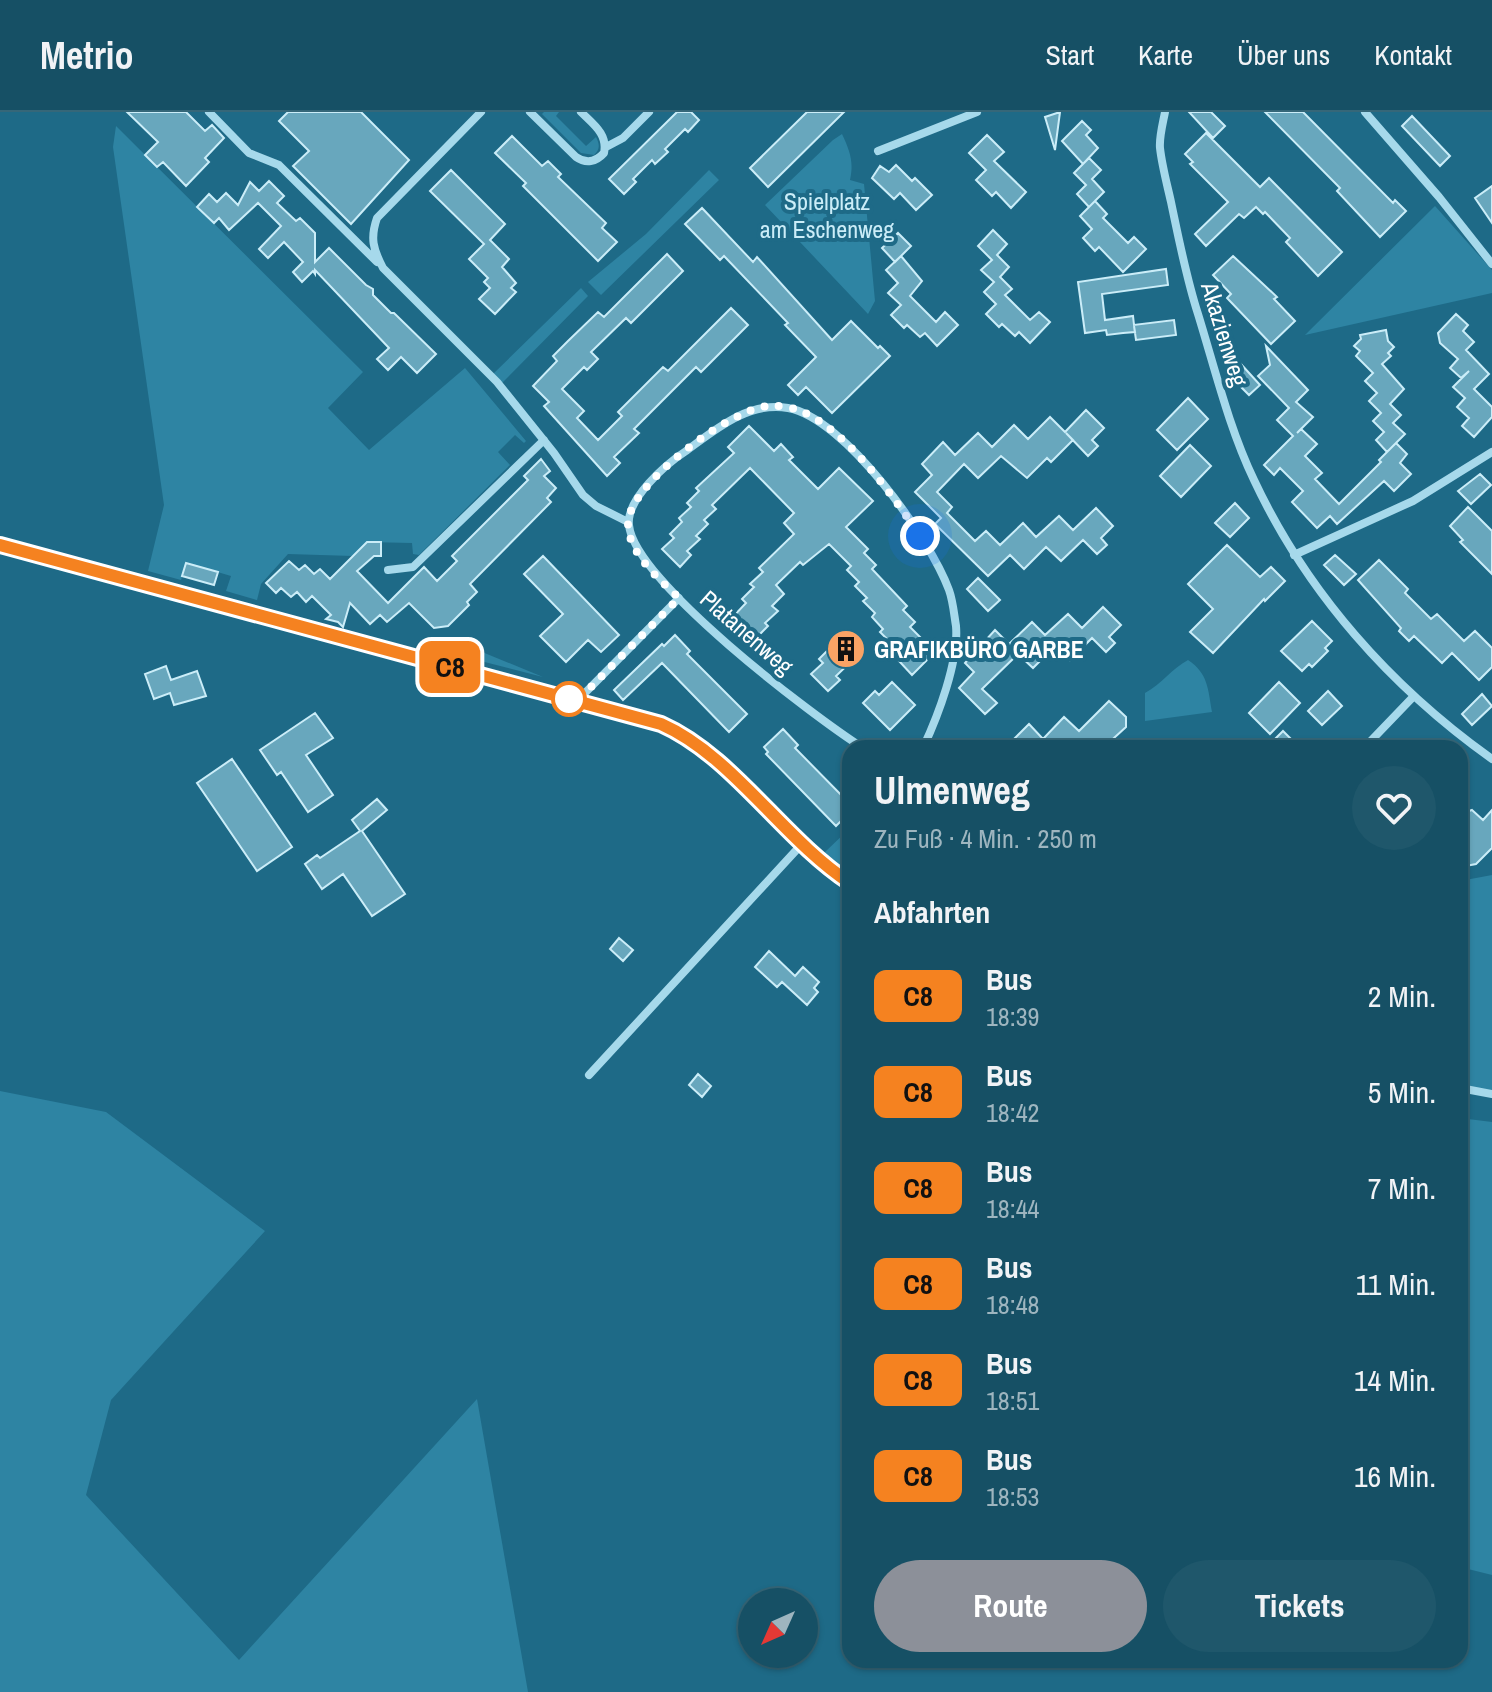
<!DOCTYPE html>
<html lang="de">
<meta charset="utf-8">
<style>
body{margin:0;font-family:"Archivo Narrow",sans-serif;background:#1f576b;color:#f1f3f6;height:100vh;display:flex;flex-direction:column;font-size:30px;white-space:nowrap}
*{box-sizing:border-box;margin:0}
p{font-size:26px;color:#9eb5bf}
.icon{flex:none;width:44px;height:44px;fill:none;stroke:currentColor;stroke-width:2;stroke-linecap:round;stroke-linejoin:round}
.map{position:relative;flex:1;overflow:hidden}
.side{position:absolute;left:842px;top:628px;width:626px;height:928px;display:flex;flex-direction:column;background:#165065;border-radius:24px;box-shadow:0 2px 6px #0004,0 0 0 2px #356779}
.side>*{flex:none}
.badge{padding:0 16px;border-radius:12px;font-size:28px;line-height:52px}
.needle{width:52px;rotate:225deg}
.tools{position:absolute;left:738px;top:1476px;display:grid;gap:16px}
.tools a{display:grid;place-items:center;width:80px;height:80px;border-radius:50%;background:#165065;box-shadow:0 2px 6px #0004,0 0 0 2px #356779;font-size:40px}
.you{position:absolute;width:40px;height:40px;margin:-20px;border:6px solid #fff;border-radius:50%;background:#1a73e8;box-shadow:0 0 0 12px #1a73e833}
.map>.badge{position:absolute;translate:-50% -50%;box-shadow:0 0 0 4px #fff}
h2{padding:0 32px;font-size:30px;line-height:72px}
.round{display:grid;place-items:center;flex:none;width:84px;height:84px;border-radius:42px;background:#1f576b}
.head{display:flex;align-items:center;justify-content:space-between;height:136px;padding:0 32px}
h1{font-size:38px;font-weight:800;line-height:60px}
.button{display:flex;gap:16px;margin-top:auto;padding:16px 32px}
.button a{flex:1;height:92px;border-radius:48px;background:#8c9099;color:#fff;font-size:32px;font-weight:800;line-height:92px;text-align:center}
.button a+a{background:#1f576b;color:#f1f3f6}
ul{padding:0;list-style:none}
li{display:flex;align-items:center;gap:24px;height:96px;padding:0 32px}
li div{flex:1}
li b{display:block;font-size:30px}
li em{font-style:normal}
li .badge{min-width:88px;font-weight:700;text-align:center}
header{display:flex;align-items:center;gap:48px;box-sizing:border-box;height:112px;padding:0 40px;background:#165065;border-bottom:2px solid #356779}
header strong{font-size:38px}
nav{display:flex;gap:44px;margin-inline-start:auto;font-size:28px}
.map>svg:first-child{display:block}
.green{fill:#2e84a3}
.building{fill:#68a7bd;stroke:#cbedf8;stroke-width:2}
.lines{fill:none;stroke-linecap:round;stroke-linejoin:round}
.minor{stroke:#a6d9eb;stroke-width:8}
.line-casing{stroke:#fff;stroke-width:18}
.line{stroke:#f58220;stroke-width:12}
.walk{stroke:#fff;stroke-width:8;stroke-dasharray:0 14.4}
.stop-dot{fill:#fff;stroke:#f58220;stroke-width:4}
.labels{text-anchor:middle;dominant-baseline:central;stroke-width:8;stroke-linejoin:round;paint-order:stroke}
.park-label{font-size:24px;fill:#cbedf8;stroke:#1e6a87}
.street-label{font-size:24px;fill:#fff;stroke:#1e6a87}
.poi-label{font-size:24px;font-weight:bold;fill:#fff;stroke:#1e6a87;text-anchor:start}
</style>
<header>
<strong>Metrio</strong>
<nav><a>Start</a><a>Karte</a><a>Über uns</a><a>Kontakt</a></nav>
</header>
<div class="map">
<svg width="1492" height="1580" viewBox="0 0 1492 1580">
<rect width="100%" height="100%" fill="#1e6a87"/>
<path class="green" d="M544,0h15l-3,4 30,30 10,-9c4,8 4,12 -2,18l-13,-2 -39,-39z
M116,14l247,246 -35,36 41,42 96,-82 61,73 -2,2 -9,-8 -17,17 12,13 -91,90 -6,-1 -1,-11 -45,-1 -14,14 -65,-2 -27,30 -4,16 -31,-9 5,-15 -44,-13 -6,17 -33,-9 16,-66 -51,-358z
M842,22c8,17 12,28 8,46l14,4 11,117 -7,13 -103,-109 68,-65z
M709,58l10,10 -118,115 -13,-13 58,-48z
M1435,94l57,64v23l-187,42z
M581,176l7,8 -86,87 -9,-9z
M470,535l73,30 -78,-20z
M1188,548c20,13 20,29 24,52l-67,9v-28c17,-9 26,-24 43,-33z
M850,716v45l-26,-20z
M1492,763v217l-32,-6v-205z
M0,979l106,21 159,119 -154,169 -25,95 153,165 238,-261 51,293h-528z
M1460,1006l32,4v453l-32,-8z"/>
<path class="building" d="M127,0h59l19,19 7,-6 12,13 -19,20 4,4 -23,24 -23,-24 -6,5 -12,-12 13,-13z
M288,0h73l48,48 -58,64 -58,-58 16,-15 -30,-30z
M677,0h14l8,8 -11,12 -3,-3 -20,20 3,3 -13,12 -3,-4 -19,19 3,3 -12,12 -15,-15z
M807,0h37l-76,75 -18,-19z
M1060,0l-5,38 -10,-33z
M1189,0h22l14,14 -12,12z
M1265,0h38l90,91 2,-3 11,11 -26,26 -43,-46 3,-3z
M1412,4l38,40 -10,10 -38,-40z
M1082,9l9,9 -5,5 12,13 -15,16 -21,-23z
M1206,21l54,54 9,-9 73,74 -24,24 -32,-34 4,-4 -25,-26 -2,2 -7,-7 -12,11 -5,-4 -33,32 -11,-12 33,-32 -38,-38 3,-2 -8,-8z
M987,23l17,17 -10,9 32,31 -15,16 -15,-16 -4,4 -16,-16 10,-10 -17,-17z
M512,24l30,30 6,-5 13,13 -3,3 48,46 -4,5 15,14 -19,19 -75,-75 3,-3 -31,-30z
M1089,46l12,12 -9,9 12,13 -15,15 -12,-13 9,-9 -12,-12z
M896,53l16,16 3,-3 17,17 -16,15 -16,-17 -6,6 -22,-21 8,-12 9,6z
M451,58l54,54 -15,16 19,19 -7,8 14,16 -5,5 5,4 -21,22 -16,-15 11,-11 -6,-6 4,-4 -19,-19 15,-15 -54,-53z
M269,69l15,15 -7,7 19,18 4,-3 15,15v29l14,-14 37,37 7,4v6l18,18h3l42,41 -19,19 -16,-16 -13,13 -11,-11 12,-11 -74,-78v4l-2,-3 -11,11 -9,-10 10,-10 -19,-20 -16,16 -9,-9 22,-23 -23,-23 -29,27 -10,-12 -5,5 -17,-16 12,-13 8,8 9,-9 12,12 12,-23 9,9z
M1492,74v37l-17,-25z
M1095,89l12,13 -4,4 25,25 6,-6 12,12 -23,23 -24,-25 -4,4 -12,-13 9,-9 -12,-13z
M702,96l51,54 4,-5 75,83 19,-19 27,27 2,-2 10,10 -58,57 -26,-26 -8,8 -10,-10 28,-28 -31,-32 3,-2 -64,-67 -4,4 -35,-36z
M993,118l14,14 -10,11 12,12 -9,10 12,12 -7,6 25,25 9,-8 11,10 -20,21 -11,-11 -4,4 -13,-12 -3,3 -13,-13 10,-10 -12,-12 10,-10 -13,-12 11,-10 -14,-14z
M898,121l13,13 -16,16 -13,-14z
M667,142l16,17 -52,52 -5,-5 -35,34 7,7 -11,11 -3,-3 -22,22 22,22 -7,7 21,22 24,-24 -4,-4 45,-45 5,4 63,-63 17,17 -47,47 -5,-5 -62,62 5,4 -25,24 6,6 -13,13 -63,-70 5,-4 -16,-16 24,-25 -4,-5 15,-15 30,-29 6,5z
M901,144l21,25 -12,15 26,26 9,-10 13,13 -21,21 -12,-13 -5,4 -13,-12 -3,3 -13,-13 10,-10 -13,-12 10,-10 -12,-13z
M1233,144l44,41 -3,2 21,22 -24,23 -44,-46 4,-4 -18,-19z
M1166,157l2,16 -66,9 3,26 28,-4 1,9 40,-5 2,15 -40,5 -2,-14 1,6 -12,1 -16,2 -1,-5 -21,3 -7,-51z
M1456,202l12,11 -5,6 11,11 -8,8 23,24 -15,15 18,18v10l-18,20 -12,-11 7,-8 -12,-11 8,-9 -12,-11 16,-16 -8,7 -11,-10 8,-9 -18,-16 -2,-10z
M1386,218l2,11 6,6 -6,6 3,3 -9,8 22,25 -14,15 11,11 -8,8 12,11 -18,18 -11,-12 8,-8 -11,-11 8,-8 -12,-12 8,-8 -12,-12 8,-8 -17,-17 4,-5 -6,-5 7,-7 -1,-4z
M1266,234l42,44 -12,12 17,15 -16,16 4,-4 16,15 -12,12 17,17 -7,6 24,25 42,-42 -2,-2 17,-17 11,11 -7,9 11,11 -17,17 -10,-10 -47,43 -7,-8 -13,12 -25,-26 11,-11 -23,-23 -6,7 -10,-10 29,-29 -16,-16 12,-12 -31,-32 12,-11z
M1240,251l20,22 -11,10 -21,-21z
M1188,286l20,21 -31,31 -20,-20z
M1086,298l18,18 -12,12 6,6 -10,10 -22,-23 7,7 -22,22 -4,-4 -20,20 -26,-22 -23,22 -14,-14 -27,28 15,15 -5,6 28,28 11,-10 14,14 23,-22 13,14 23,-21 14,14 23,-22 17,18 -12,12 6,7 -10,9 -14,-14 -22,21 -15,-14 -22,22 -14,-14 -22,21 -53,-52 6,-6 -26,-26 17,-17 -10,-11 21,-22 12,13 23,-22 14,14 22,-22 14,14 22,-22 15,15z
M749,314l25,25 7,-7 12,13 -4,3 29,29 21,-21 34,33 -27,26 22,22 -4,4 12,12 -4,4 35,37 -4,4 12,12 -5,5 12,12 -4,4 13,13 -19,19 -13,-14 5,-5 -24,-24 3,-3 -11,-12 3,-4 -12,-12 4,-3 -12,-12 4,-4 -12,-12 4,-4 -22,-22 -26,21 -3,-3 -24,23 8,9 -12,12 6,5 -13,12 3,3 -17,17 -22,-22 17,-18 -4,-4 12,-12 -4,-3 13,-12 -4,-4 35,-34 -10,-11 10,-10 -44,-45 -38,37 4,4 -12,11 4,4 -12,12 4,3 -13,12 4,4 -11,12 -18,-18 12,-11 -4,-4 12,-12 -3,-4 12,-11 -4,-4 12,-12 -3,-3 38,-35 -6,-6z
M1190,333l21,21 -30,31 -21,-21z
M541,347l9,12 -6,5 12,12 -9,10 4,4 -81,82 7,8 -10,10 2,3 -21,21 -14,2 -25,-25 -22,19 -7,-7 -10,9 -20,-21 -7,24 -5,-5 -12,-3 5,-4 -19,-19 -6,6 -9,-10 -6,5 -10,-9 -5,5 -10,-10 23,-22 10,9 6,-5 9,9 6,-5 10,10 37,-37h14v14h-7l-17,15 31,32 36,-36 13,14 20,-20 -5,-5 76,-76 -4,-4z
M1480,362l11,11 -20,19 -13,-13z
M1235,391l14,15 -19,19 -15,-14z
M1468,395l24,24v43l-32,-32 3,-2 -13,-14z
M1227,433l33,32 11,-10 14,14 -20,20 -1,-2 -51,54 -23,-21 23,-23 -25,-25z
M1335,443l21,19 -12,11 -20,-20z
M543,444l76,79 -18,17 -13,-12 -22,22 -26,-26 23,-22 -39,-40z
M1379,448l29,29 -3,4 26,26 6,-5 27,27 11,-10 17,17v19l-13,13 -27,-27 -10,10 -28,-27 -5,5 -10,-10 2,-3 -43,-48z
M186,451l32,9 -4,13 -32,-9z
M978,466l22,22 -12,11 -21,-22z
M1103,495l18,18 -12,12 6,6 -9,9 -14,-14 -22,22 -15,-14 -22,22 -15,-14 -36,35 15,14 -12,11 -26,-26 15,-16 -9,-9 30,-33 14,14 23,-22 13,13 23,-21 14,14z
M1312,509l20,20 -7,7 3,3 -16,16 -3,-3 -7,7 -21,-20z
M675,523l15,16 -3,3 60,60 -18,18 -67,-69 -39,37 -9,-10 48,-46 2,2z
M843,523l18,17 -25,24 4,4 -12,11 -17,-17 12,-11 -4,-4z
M166,554l5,14 26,-9 9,25 -32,9 -4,-12 -16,6 -9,-25z
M892,570l23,23 -25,25 -27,-27 12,-12 4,4z
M1279,570l21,21 -30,31 -21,-21z
M1328,579l14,15 -20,19 -14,-14z
M1482,582l10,12 -20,19 -10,-11z
M1109,589l17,16v10l-23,21h-98l24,-24 14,15 21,-22 15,14z
M315,601l18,25 -27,17 27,40 -25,17 -27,-40 -4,3 -17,-25z
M783,617l15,16 -3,3 55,56v8l-14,14 -70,-72 2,-2 -4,-5z
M1283,619l17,17h-34z
M232,647l60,88 -35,24 -60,-88z
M377,687l10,11 -25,21 43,63 -33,22 -29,-42 -21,15 -17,-25 12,-9 3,3 40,-27 -8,-11z
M1472,698l11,10 9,-10v38l-16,16 -16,3v-53z
M619,826l14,12 -10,11 -13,-12z
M769,839l26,25 8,-9 16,15 -5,6 4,4 -11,13 -25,-23 -5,5 -22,-20z
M698,962l13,12 -9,11 -13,-12z"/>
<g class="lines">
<path class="minor" d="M209,0l40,41 30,12 98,97
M481,0l-104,106c-7,20 -4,31 6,50l114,114 57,71 29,42 13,11 32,16
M530,0l46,45c10,7 20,5 28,-4 4,-19 -11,-29 -23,-41
M1165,0c-2,11 -6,25 -5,36 2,18 7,36 11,54 8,38 15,75 27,112 17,55 31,114 56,166 53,113 137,207 238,279
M1365,0l74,85 53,67
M606,35l17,-9 26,-26
M878,39l99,-39
M0,433l661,179 44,26 96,95 49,37
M1294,443l119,-54 79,-49
M388,458l25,-3 131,-127
M577,589l102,-103
M863,636c-50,-32 -229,-167 -234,-223 -3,-26 37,-61 57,-74 30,-22 63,-50 102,-43 57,10 142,130 161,182 4,11 5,24 7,36 3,35 -18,90 -33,122
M1364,636l49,-51
M589,963l212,-230
M1460,976l32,6"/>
</g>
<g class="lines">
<g class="line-casing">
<path id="line" d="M0,433l661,179c72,32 121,114 189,159"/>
</g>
<use href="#line" class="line"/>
<path class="walk" d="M569,587l8,2 102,-103c-19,-18 -51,-45 -51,-74 0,-40 103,-115 140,-118 9,-1 21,1 30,4 48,18 94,85 122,126"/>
</g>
<defs>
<g id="building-disc" transform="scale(2)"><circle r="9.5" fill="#faa365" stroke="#1e6a87"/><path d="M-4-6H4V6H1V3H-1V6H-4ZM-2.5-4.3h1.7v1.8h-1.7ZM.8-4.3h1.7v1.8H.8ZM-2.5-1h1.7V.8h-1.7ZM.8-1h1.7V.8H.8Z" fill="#111"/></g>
</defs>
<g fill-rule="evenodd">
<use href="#building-disc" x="846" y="537"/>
</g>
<circle class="stop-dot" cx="569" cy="587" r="16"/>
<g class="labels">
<g class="park-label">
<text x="827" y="89">Spielplatz<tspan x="827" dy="28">am Eschenweg</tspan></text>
</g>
<g class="street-label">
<text transform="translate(1225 222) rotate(73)">Akazienweg</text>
<text transform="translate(747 520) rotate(41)">Platanenweg</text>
</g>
<g class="poi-label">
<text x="874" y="537">GRAFIKBÜRO GARBE</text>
</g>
</g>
</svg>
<div class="tools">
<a><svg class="needle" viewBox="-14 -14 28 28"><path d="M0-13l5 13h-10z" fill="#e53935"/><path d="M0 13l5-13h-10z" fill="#9eb5bf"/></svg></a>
</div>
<div class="you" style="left:920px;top:424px"></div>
<b class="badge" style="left:450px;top:555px;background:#f58220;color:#111">C8</b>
<section class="side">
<div class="head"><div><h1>Ulmenweg</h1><p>Zu Fuß · 4 Min. · 250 m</p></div><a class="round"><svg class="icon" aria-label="heart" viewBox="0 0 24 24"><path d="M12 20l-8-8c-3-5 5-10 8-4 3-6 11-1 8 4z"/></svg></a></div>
<h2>Abfahrten</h2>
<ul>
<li><span class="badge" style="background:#f58220;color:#111">C8</span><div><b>Bus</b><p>18:39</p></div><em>2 Min.</em></li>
<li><span class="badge" style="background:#f58220;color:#111">C8</span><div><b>Bus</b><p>18:42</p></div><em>5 Min.</em></li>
<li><span class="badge" style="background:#f58220;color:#111">C8</span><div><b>Bus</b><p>18:44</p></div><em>7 Min.</em></li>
<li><span class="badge" style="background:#f58220;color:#111">C8</span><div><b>Bus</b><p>18:48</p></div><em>11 Min.</em></li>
<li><span class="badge" style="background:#f58220;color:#111">C8</span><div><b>Bus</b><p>18:51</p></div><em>14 Min.</em></li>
<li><span class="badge" style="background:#f58220;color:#111">C8</span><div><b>Bus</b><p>18:53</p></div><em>16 Min.</em></li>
</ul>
<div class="button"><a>Route</a><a>Tickets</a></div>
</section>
</div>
